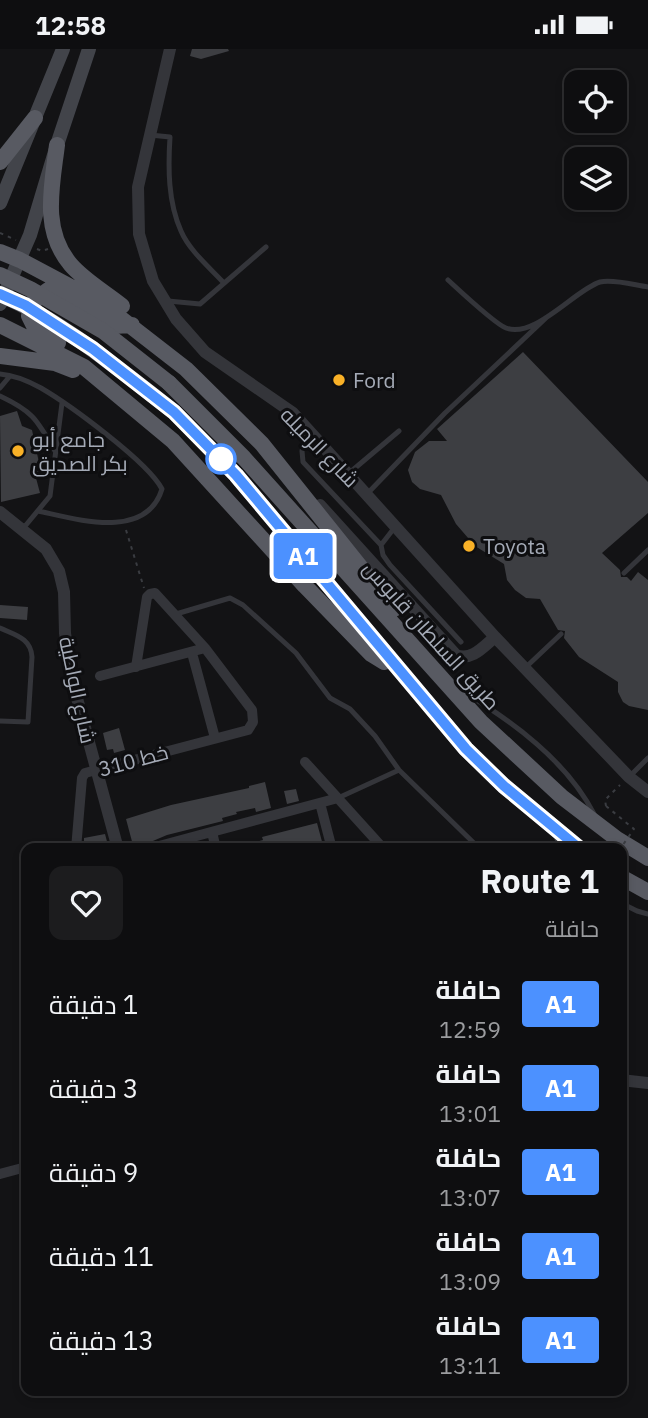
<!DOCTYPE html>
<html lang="ar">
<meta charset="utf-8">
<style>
body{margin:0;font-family:"IBM Plex Sans",Cairo,sans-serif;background:#1c1c1e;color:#f1f3f6;direction:rtl;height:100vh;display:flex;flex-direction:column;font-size:26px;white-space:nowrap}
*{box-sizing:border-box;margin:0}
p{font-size:23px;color:#9b9c9f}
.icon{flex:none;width:38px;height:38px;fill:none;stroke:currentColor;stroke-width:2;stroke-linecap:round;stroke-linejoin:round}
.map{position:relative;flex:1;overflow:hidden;direction:ltr}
.side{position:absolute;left:21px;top:794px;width:606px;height:553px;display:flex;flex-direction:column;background:#0e0e10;border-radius:14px;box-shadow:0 4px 10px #0003,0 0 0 2px #2e2e30;direction:rtl}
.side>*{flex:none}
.badge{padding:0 14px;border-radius:5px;font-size:24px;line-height:46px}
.fabs{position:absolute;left:564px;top:21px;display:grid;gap:14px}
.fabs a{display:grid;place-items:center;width:63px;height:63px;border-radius:14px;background:#0e0e10;box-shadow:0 4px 10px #0003,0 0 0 2px #2e2e30;font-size:35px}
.map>.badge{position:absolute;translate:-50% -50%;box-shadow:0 0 0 4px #fff}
.round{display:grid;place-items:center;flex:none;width:74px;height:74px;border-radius:14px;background:#1c1c1e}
.headline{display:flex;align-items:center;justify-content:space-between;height:119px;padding:0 28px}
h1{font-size:33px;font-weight:700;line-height:52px}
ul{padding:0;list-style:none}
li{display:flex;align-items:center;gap:21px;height:84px;padding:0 28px}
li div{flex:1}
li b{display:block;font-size:26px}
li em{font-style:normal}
li .badge{min-width:77px;font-weight:700;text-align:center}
.status{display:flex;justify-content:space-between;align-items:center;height:49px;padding:0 35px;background:#0e0e10;direction:ltr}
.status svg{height:19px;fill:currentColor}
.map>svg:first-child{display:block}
.building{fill:#3d3e42}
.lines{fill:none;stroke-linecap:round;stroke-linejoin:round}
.path{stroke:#3a3c41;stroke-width:2;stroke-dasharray:3.5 5;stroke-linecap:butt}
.service{stroke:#34353a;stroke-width:5}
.minor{stroke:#34353a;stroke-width:10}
.tertiary{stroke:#34353a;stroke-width:12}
.secondary{stroke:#42444a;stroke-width:14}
.trunk{stroke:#585a62;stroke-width:16}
.path-bridge{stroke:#3a3c41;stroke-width:2;stroke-dasharray:3.5 5;stroke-linecap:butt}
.trunk-bridge{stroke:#585a62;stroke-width:16}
.line-casing{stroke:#fff;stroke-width:16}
.line{stroke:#4c91ff;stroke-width:10}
.poi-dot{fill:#f9b127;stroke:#0e0e10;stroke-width:2.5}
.stop-dot{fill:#fff;stroke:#4c91ff;stroke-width:3.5}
.labels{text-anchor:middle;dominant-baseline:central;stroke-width:6;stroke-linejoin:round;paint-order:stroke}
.poi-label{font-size:21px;fill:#a4aab6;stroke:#0e0e10;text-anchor:start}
.street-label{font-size:21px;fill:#a4aab6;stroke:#0e0e10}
</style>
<div class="status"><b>12:58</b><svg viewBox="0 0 49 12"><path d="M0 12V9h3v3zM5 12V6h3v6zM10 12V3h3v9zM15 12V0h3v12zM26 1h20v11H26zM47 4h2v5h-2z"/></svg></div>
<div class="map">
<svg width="648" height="1369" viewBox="0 0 648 1369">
<rect width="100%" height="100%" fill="#131315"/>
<path class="building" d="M192,0h36l1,2 -28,8 -11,-3z
M523,303l125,130v31l-46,40 18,17 1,7h6l4,4 7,-9 10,8v130l-19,-4 -6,-4 -5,-10v-10l-39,-25 -15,-19 1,-7 -7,-1 -18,-31 -14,-1 -11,-8 -8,-10 -3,-16 -29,-18 -19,-22 -15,-29 -21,-6 -8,-7 -4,-12 7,-18 14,-11h18l-10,-12z
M17,362l5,15 10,4 9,42 -5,6 4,15 -39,9 -1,-86z
M0,556l28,2 -1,13 -27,-2z
M119,679l6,22 -11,3 -1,-4 -6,1 -4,-17z
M265,733l6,26 -15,4 -1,-4 -19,4 1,2 -15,4 1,3 -56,14 -33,14 -8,-30 45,-14 78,-17v-2z
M296,740l3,12 -12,3 -3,-13z
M317,774l7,26h-82v-3l21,-6 -1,-3z
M105,785l4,15h-25v-11z"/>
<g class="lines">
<path class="path" d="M0,184l16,7
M37,200l5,2 6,-2
M126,481l18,58
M606,757l-1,-6 15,-15
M621,865l6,3 -6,9"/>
<path class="service" d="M150,86l20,2c-2,31 -2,65 11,94 8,19 28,36 42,51
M448,231c11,10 47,44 58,48 29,11 70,-39 94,-46 14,-3 34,3 48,5
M168,252l32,3 66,-57
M0,325c13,1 30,8 41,14 29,17 107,74 121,101 -16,52 -86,30 -124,22
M0,339l10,-12
M0,347c34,16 37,24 55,55
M306,383l-4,19 1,11 78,83 14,-18
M348,425l51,-43
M366,446l79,-82 102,-96
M22,478l4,-2 24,-29 12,-93
M381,496l2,10 7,10 71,77
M624,524l24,-23
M176,565l54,-16 13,7 53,48 34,45 20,11 25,27 24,34 81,79
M0,579c15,7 31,10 32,29l-4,65 -28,-1
M525,619l36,-34
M462,642c50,30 105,70 132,123
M629,728l19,-19
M338,749l61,-28
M555,785l6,15
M621,854l16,8 11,3"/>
<path class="minor" d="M192,604l23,85
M100,627l105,-28
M305,713l77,85
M320,754l12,46
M212,783l4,17
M76,800l6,-71 3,-5 163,-43 5,-8 -1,-12 -47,-62 -50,-55 -5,1 -3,3 -11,70
M148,800l190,-51
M0,1125l26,-7"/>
<path class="tertiary" d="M170,0l-32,138 1,47 14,47 23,38 29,33 88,61 202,224 134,140 19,15
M320,456l136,150c16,6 27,-8 39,-18
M0,463l46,37 13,22 5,21 1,41 6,43 47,173
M621,1031l27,3"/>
<path class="secondary" d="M0,154l63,-154
M0,255l30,-69 27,-90 32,-96"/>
<path class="trunk" d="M57,96c-5,41 -16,85 14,120 14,16 35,28 51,41
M0,113l35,-44
M0,203l20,8 81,43 85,66 76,75 132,165
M0,276l84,42 89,74 132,145 66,68 13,8
M58,294l-23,-15 -6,-12 6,-16 13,-10 10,1 55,35 19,-1
M0,307l55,7 18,7
M169,334l75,75 237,264 81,75 55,42 31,19
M155,348l19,15 62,63 230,274 38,37 76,63
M621,828l27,15"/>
<path class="path-bridge" d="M606,757l28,23 -14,20"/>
<path class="trunk-bridge" d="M0,226l30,14 73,42 66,52
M0,245c57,25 106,65 155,103"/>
</g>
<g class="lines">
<g class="line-casing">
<path id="line" d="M0,245l25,11 68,44 81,63 62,63 230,274 38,37 76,63"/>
</g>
<use href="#line" class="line"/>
</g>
<g class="poi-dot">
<circle cx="339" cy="331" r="7"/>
<circle cx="18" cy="402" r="7"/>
<circle cx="469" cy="497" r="7"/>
</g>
<circle class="stop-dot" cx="221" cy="410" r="14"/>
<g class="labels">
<g class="poi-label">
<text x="353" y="331">Ford</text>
<text x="32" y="390">جامع أبو<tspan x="32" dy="24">بكر الصديق</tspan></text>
<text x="483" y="497">Toyota</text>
</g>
<g class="street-label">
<text transform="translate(320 398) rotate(46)">شارع الرميله</text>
<text transform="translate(432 586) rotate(48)">طريق السلطان قابوس</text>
<text transform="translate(78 641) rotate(78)">شارع الواطية</text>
<text transform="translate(133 711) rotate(-15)">خط 310</text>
</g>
</g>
</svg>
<div class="fabs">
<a><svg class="icon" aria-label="locate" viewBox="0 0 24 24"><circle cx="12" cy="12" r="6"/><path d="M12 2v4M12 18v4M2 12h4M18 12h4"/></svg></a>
<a><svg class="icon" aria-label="layers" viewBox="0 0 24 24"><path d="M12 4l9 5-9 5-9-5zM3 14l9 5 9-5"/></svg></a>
</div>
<b class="badge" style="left:303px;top:507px;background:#4c91ff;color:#fff">A1</b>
<section class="side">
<div class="headline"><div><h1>Route 1</h1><p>حافلة</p></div><a class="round"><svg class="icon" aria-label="heart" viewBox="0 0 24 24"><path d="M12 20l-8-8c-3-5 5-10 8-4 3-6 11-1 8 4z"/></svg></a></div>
<ul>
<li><span class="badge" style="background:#4c91ff;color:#fff">A1</span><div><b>حافلة</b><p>12:59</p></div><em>1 دقيقة</em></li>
<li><span class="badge" style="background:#4c91ff;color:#fff">A1</span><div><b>حافلة</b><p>13:01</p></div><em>3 دقيقة</em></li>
<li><span class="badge" style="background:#4c91ff;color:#fff">A1</span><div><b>حافلة</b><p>13:07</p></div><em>9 دقيقة</em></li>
<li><span class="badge" style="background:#4c91ff;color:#fff">A1</span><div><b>حافلة</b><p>13:09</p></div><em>11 دقيقة</em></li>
<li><span class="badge" style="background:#4c91ff;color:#fff">A1</span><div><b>حافلة</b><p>13:11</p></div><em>13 دقيقة</em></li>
</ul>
</section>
</div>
